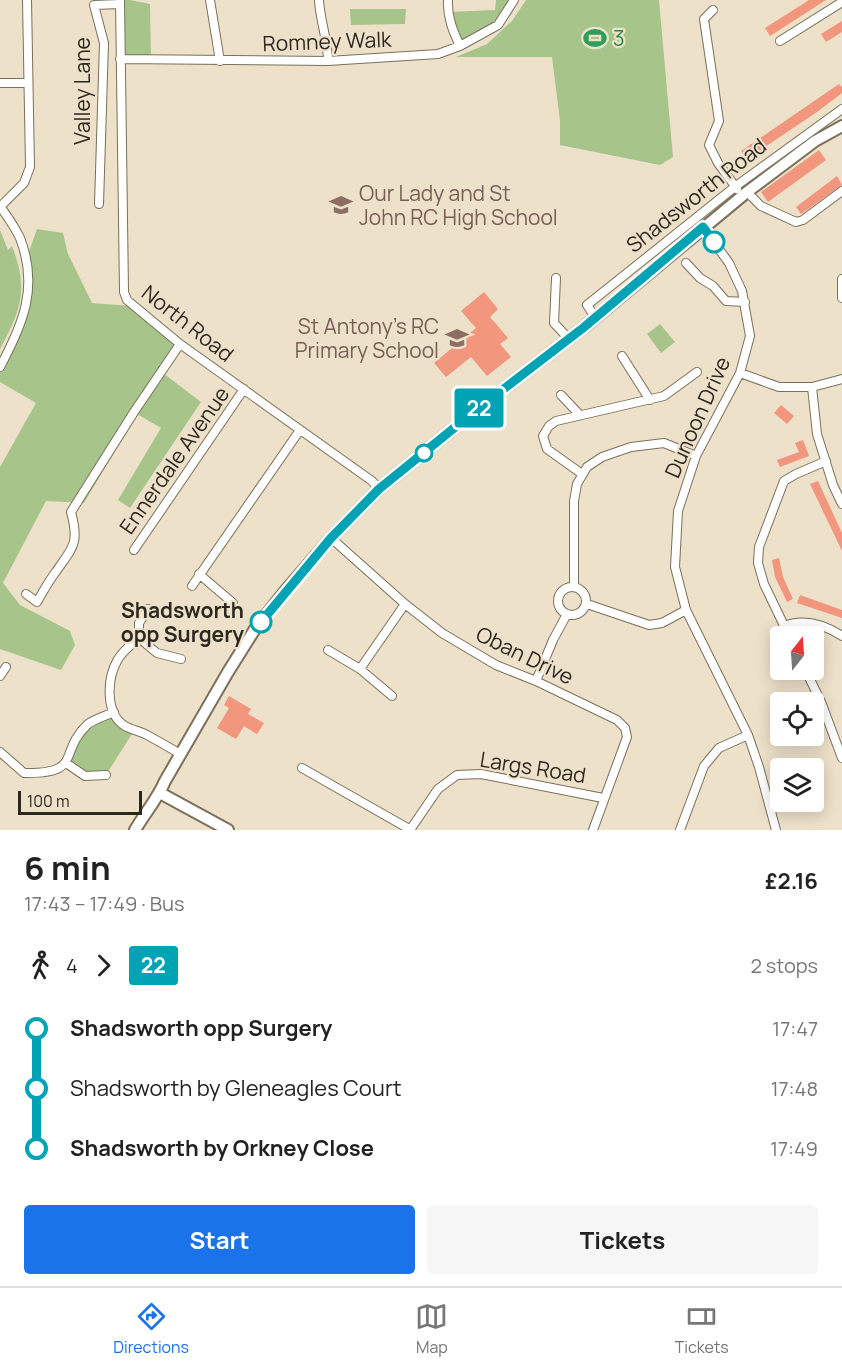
<!DOCTYPE html>
<meta charset="utf-8">
<style>
body{margin:0;font-family:Manrope,sans-serif;background:#f6f6f6;color:#222;height:100vh;display:flex;flex-direction:column;font-size:22px;white-space:nowrap}
*{box-sizing:border-box;margin:0}
p{font-size:20px;color:#767676}
.icon{flex:none;width:33px;height:33px;fill:none;stroke:currentColor;stroke-width:2;stroke-linecap:round;stroke-linejoin:round}
.map{position:relative;height:830px;overflow:hidden}
.side{display:flex;flex-direction:column;background:#fff;flex:1}
.side>*{flex:none}
.badge{padding:0 12px;border-radius:4px;font-size:21px;line-height:39px}
.needle{width:39px;rotate:17deg}
.buttons{position:absolute;left:770px;top:626px;display:grid;gap:12px}
.buttons a{display:grid;place-items:center;width:54px;height:54px;border-radius:6px;background:#fff;box-shadow:0 3px 15px #0003;font-size:30px}
.scale{position:absolute;left:18px;bottom:15px;width:124px;box-sizing:border-box;padding-left:6px;border:3px solid #2c271f;border-top:0;font-size:16px;line-height:21px;white-space:nowrap;color:#2c271f;-webkit-text-stroke:4px #ede1ca;paint-order:stroke}
.map>.badge{position:absolute;translate:-50% -50%;box-shadow:0 0 0 3px #fff}
.legs{display:flex;align-items:center;gap:9px;height:66px;padding:0 24px;font-size:20px}
.legs p{margin-inline-start:auto}
.head{display:flex;align-items:center;justify-content:space-between;height:102px;padding:0 24px}
h1{font-size:33px;font-weight:700;line-height:45px}
.button{display:flex;gap:12px;margin-top:auto;padding:12px 24px}
.button a{flex:1;height:69px;border-radius:6px;background:#1a73e8;color:#fff;font-size:24px;font-weight:700;line-height:69px;text-align:center}
.button a+a{background:#f6f6f6;color:#222}
ul{padding:0 24px;list-style:none}
li{display:flex;align-items:center;gap:21px;height:60px;font-size:22px}
li i{display:grid;place-items:center;width:9px;height:100%;margin:0 8px;background:currentColor}
li i::after{content:'';width:15px;height:15px;margin:-8px;border:4px solid;border-radius:50%;background:#fff}
li p{margin-inline-start:auto}
li:first-child i{background:linear-gradient(#0000 50%,currentColor 0)}
li:last-child i{background:linear-gradient(currentColor 50%,#0000 0)}
.tabs{display:flex;justify-content:space-around;align-items:center;height:84px;border-top:2px solid #e0e0e0;background:#fff;font-size:16px;color:#767676}
.tabs a{display:grid;justify-items:center;gap:3px}
.tabs .on{color:#1a73e8}
.map>svg:first-child{display:block}
.green{fill:#a7c58b}
.building{fill:#f2967e}
.lines{fill:none;stroke-linecap:round;stroke-linejoin:round}
.street-casing{stroke:#7a705b;stroke-width:10}
.secondary-casing{stroke:#7a705b;stroke-width:14}
.street{stroke:#fff;stroke-width:8}
.secondary{stroke:#fff;stroke-width:10}
.line-1-casing{stroke:#fff;stroke-width:14}
.line-1{stroke:#00a3b4;stroke-width:9}
.stop-1-dot{fill:#fff;stroke:#00a3b4;stroke-width:3}
.labels{text-anchor:middle;dominant-baseline:central;stroke-width:4.5;stroke-linejoin:round;paint-order:stroke}
.leisure-label{font-size:21px;fill:#27864d;stroke:#ede1ca;text-anchor:start}
.street-label{font-size:21px;fill:#2c271f;stroke:#ede1ca}
.education-label{font-size:21px;fill:#785e54;stroke:#ede1ca;text-anchor:start}
.stop-label{font-size:21px;font-weight:bold;fill:#2c271f;stroke:#ede1ca;text-anchor:end}
</style>
<div class="map">
<svg width="842" height="830" viewBox="0 0 842 830">
<rect width="100%" height="100%" fill="#ede1ca"/>
<path class="green" d="M120,0h10l20,4 1,56 -31,-1z
M496,0h17l-15,25 -38,21 -12,-34 47,-2z
M526,0h133l14,157 -13,8 -100,-20v-24l-8,-64h-96l31,-13 25,-23z
M350,9h56l-1,15 -54,1z
M37,229l26,4 5,21 24,49 39,3 49,38 -17,29 38,29 -71,106 -12,-8 43,-72 -24,-14 -53,89 -38,-2 -43,82 17,22 50,26 5,14 -14,25 -61,-21v-182l36,-64 -36,-21v-16l26,-56v-50z
M0,230l8,20 4,-4c17,44 9,64 -12,103z
M660,324l15,18 -14,11 -14,-19z
M114,712l21,17 -29,46 -21,1 -19,-13 24,-41z"/>
<path class="building" d="M809,0h17l-56,36 -5,-8z
M842,21v11l-16,10 -5,-8z
M839,84l3,3v6l-25,19 -70,47 -6,-8z
M819,150l7,10 -58,42 -7,-10z
M837,176l5,9 -41,29 -5,-7z
M484,292l14,17 -8,8 18,21 -8,6 11,13 -24,19 -16,-19 -25,20 -12,-14 42,-35 -15,-17z
M781,405l13,11 -7,8 -13,-11z
M803,440l6,16 -29,11 -3,-7 22,-8 -4,-9z
M818,481l24,52v18l-32,-67z
M779,558l4,19 10,22 -6,3 -12,-25 -3,-17z
M800,595l42,15v8l-45,-15z
M229,696l22,13 -3,5 16,9 -7,11 -13,-8 -8,13 -19,-11 12,-20 -5,-3z"/>
<g class="lines">
<g class="street-casing">
<path id="street" d="M120,0l4,292 3,8 53,44 192,137 7,8
M210,0l10,61
M319,0c1,21 9,40 9,61
M448,0c-1,17 5,31 12,46
M713,10l-9,9 15,102 -10,24 9,18 19,26
M780,41l62,-39
M120,59l208,2 110,-7 22,-8 38,-21 16,-25
M0,83h28
M747,192l14,14 35,16 7,-2 39,-29
M99,204l5,-161 -10,-38 26,-1
M0,206c7,10 15,21 20,32 19,49 3,86 -20,129
M0,207l24,-24 6,-16 -3,-167
M703,227l26,36 13,28 8,45 -10,37 -44,83 -18,55 -3,56 11,43 62,125 11,32 17,63
M686,263l14,15 13,8 13,15 19,1
M556,278l-2,45 15,16
M842,279v19
M595,317l-8,-12 149,-119 106,-77
M622,356l28,44
M740,373l39,14h33l30,-8
M812,387l5,47 16,51 9,19
M561,395l18,19
M582,474l-35,-25 -4,-13 6,-10 7,-5 108,-25 33,-24
M331,538l74,66 37,29 54,32 40,16 81,39 8,8 2,9 -34,93
M134,550l110,-161
M199,574l34,29
M192,586l108,-156
M574,586v-85l3,-17 10,-17 15,-10 29,-10 33,-4 32,13
M558 601a14 14 0 1 1 28 0a14 14 0 1 1-28 0Z
M26,594l11,8c6,-10 11,-20 18,-29 17,-25 25,-28 16,-61l63,-100 46,-68
M587,604l62,21 13,-2 24,-13
M148,609l-9,14v15c-8,7 -17,13 -22,23 -10,18 -12,53 8,65 7,4 15,5 22,9 11,6 22,12 33,19
M784,626c20,-8 41,-1 58,10
M789,636l-25,-52 -6,-21 1,-16 25,-66 12,-7 30,-13
M139,638l18,15 24,6
M328,650l32,19 32,27
M360,669l45,-65
M805,669l16,33 21,56
M0,676l6,-9
M536,681l17,-41 14,-26
M0,752l24,21c60,1 33,-20 64,-49 7,-5 17,-8 26,-12
M66,763l19,13 21,-1
M302,768l109,62
M410,830l28,-41 19,-14 24,-1 122,24
M680,830l24,-64 15,-18 29,-13"/>
</g>
<g class="secondary-casing">
<path id="secondary" d="M160,793l68,37
M135,830c10,-17 23,-32 30,-49l63,-109 27,-43 31,-39 45,-52 48,-49 96,-78 108,-83 164,-136 68,-51 27,-15"/>
</g>
<use href="#street" class="street"/>
<use href="#secondary" class="secondary"/>
</g>
<g class="lines">
<g class="line-1-casing">
<path id="line-1" d="M261,622l70,-84 48,-49 96,-78 108,-83 120,-101 11,15"/>
</g>
<use href="#line-1" class="line-1"/>
</g>
<defs>
<g id="stadium-bare" transform="scale(1.8)"><path d="M0-5a6.5 5 0 1 0 0 10a6.5 5 0 1 0 0-10ZM-3.5-1.8h7v3.6h-7Z" fill="#2e9e5b" stroke="#ede1ca" stroke-width="2.5" paint-order="stroke"/></g>
<g id="school-bare" transform="scale(1.8)"><path d="M0-5L7-2L0 1L-7-2ZM-4 1L0 2.5L4 1V4Q0 6-4 4Z" fill="#8d6e63" stroke="#ede1ca" stroke-width="2.5" paint-order="stroke"/></g>
</defs>
<g fill-rule="evenodd">
<use href="#stadium-bare" x="595" y="38"/>
<use href="#school-bare" x="341" y="205"/>
<use href="#school-bare" x="457" y="338"/>
</g>
<g class="stop-1-dot">
<circle cx="714" cy="242" r="10"/>
<circle cx="424" cy="453" r="8"/>
<circle cx="261" cy="622" r="10"/>
</g>
<g class="labels">
<g class="leisure-label">
<text x="613" y="38">3</text>
</g>
<g class="street-label">
<text transform="translate(327 41) rotate(-2)">Romney Walk</text>
<text transform="translate(82 91) rotate(-90)">Valley Lane</text>
<text transform="translate(696 195) rotate(-38)">Shadsworth Road</text>
<text transform="translate(188 323) rotate(38)">North Road</text>
<text transform="translate(697 417) rotate(-66)">Dunoon Drive</text>
<text transform="translate(174 460) rotate(-55)">Ennerdale Avenue</text>
<text transform="translate(525 655) rotate(26)">Oban Drive</text>
<text transform="translate(533 767) rotate(9)">Largs Road</text>
</g>
<g class="education-label">
<text x="359" y="193">Our Lady and St<tspan x="359" dy="24">John RC High School</tspan></text>
<text x="439" y="326" text-anchor="end">St Antony's RC<tspan x="439" dy="24">Primary School</tspan></text>
</g>
<g class="stop-label">
<text x="244" y="610">Shadsworth<tspan x="244" dy="24">opp Surgery</tspan></text>
</g>
</g>
</svg>
<div class="buttons">
<a><svg class="needle" viewBox="-14 -14 28 28"><path d="M0-13l5 13h-10z" fill="#e53935"/><path d="M0 13l5-13h-10z" fill="#767676"/></svg></a>
<a><svg class="icon" aria-label="locate" viewBox="0 0 24 24"><circle cx="12" cy="12" r="6"/><path d="M12 2v4M12 18v4M2 12h4M18 12h4"/></svg></a>
<a><svg class="icon" aria-label="layers" viewBox="0 0 24 24"><path d="M12 4l9 5-9 5-9-5zM3 14l9 5 9-5"/></svg></a>
</div>
<div class="scale">100 m</div>
<b class="badge" style="left:479px;top:408px;background:#00a3b4;color:#fff">22</b>
</div>
<section class="side">
<div class="head"><div><h1>6 min</h1><p>17:43 – 17:49 · Bus</p></div><b>£2.16</b></div>
<div class="legs"><svg class="icon" aria-label="walk" viewBox="0 0 24 24"><circle cx="13" cy="4" r="2"/><path d="M13 8l-2 6 4 7M11 14l-3 7M7 12l3-4h3l4 4"/></svg>4<svg class="icon" aria-label="forward" viewBox="0 0 24 24"><path d="M9 5l7 7-7 7"/></svg><b class="badge" style="background:#00a3b4;color:#fff">22</b><p>2 stops</p></div>
<ul>
<li><i style="color:#00a3b4"></i><b>Shadsworth opp Surgery</b><p>17:47</p></li>
<li><i style="color:#00a3b4"></i><span>Shadsworth by Gleneagles Court</span><p>17:48</p></li>
<li><i style="color:#00a3b4"></i><b>Shadsworth by Orkney Close</b><p>17:49</p></li>
</ul>
<div class="button"><a>Start</a><a>Tickets</a></div>
</section>
<nav class="tabs">
<a class="on"><svg class="icon" aria-label="directions" viewBox="0 0 24 24"><path d="M12 3l9 9-9 9-9-9zM9 14v-3h6M13 9l2 2-2 2"/></svg>Directions</a>
<a><svg class="icon" aria-label="map" viewBox="0 0 24 24"><path d="M3 6l6-2 6 2 6-2v14l-6 2-6-2-6 2zM9 4v14M15 6v14"/></svg>Map</a>
<a><svg class="icon" aria-label="tickets" viewBox="0 0 24 24"><path d="M3 7h18v10H3zM15 7v10"/></svg>Tickets</a>
</nav>
